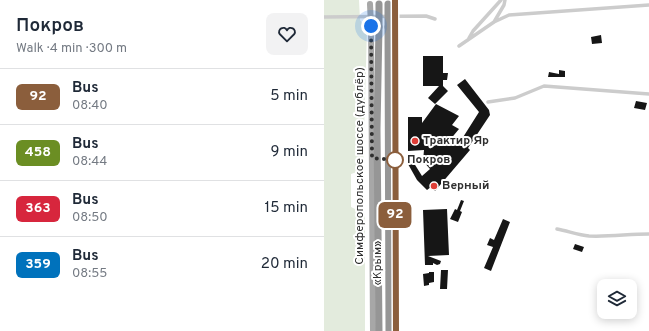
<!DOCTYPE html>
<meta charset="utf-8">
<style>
body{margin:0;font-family:Overpass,sans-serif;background:#f2f2f3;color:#1f2937;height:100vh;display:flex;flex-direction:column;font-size:15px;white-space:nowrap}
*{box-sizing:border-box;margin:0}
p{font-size:13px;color:#747a83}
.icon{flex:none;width:22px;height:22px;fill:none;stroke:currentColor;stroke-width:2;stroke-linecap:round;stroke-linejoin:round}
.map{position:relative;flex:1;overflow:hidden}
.side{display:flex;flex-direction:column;background:#fff;width:324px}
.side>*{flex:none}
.badge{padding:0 8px;border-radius:6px;font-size:14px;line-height:26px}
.buttons{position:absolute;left:273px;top:279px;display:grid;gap:8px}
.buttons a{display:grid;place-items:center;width:40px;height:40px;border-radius:8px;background:#fff;box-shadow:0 2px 10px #0003;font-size:20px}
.you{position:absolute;width:20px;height:20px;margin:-10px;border:3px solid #fff;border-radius:50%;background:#1a73e8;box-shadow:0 0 0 6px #1a73e833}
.map>.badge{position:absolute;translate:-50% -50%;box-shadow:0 0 0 2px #fff}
.round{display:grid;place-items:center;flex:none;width:42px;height:42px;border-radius:8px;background:#f2f2f3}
.summary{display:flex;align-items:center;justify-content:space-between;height:68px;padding:0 16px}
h1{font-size:19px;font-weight:600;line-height:30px}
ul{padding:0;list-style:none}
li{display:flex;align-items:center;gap:12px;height:56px;padding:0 16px;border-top:1px solid #e0e1e3}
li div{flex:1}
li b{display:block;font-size:15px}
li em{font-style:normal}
li .badge{min-width:44px;font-weight:700;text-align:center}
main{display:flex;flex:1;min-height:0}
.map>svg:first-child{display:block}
.green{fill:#e3ebdd}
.building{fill:#161616}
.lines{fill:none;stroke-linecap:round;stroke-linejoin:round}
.minor{stroke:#ccc;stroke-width:3.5}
.primary{stroke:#a7a7a7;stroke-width:6}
.motorway{stroke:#969696;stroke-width:7}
.primary-bridge{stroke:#a7a7a7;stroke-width:6}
.motorway-bridge{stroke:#969696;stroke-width:7}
.line-casing{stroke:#fff;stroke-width:9}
.line{stroke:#8b5e3c;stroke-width:6}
.walk{stroke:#2f2f2f;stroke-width:4;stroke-dasharray:0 7.2}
.poi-dot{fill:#e03e37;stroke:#fff;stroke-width:1.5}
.stop-dot{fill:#fff;stroke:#8b5e3c;stroke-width:2}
.labels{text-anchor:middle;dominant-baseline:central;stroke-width:4;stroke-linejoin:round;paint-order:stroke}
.poi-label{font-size:12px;font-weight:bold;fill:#2f2f2f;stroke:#fff;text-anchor:start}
.stop-label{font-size:12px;font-weight:bold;fill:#2f2f2f;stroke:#fff;text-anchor:start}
.street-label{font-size:12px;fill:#2f2f2f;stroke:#fff}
</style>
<main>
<section class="side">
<div class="summary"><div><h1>Покров</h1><p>Walk · 4 min · 300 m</p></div><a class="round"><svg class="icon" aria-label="heart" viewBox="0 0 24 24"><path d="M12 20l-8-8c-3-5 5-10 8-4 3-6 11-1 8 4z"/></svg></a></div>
<ul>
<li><span class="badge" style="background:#8b5e3c;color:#fff">92</span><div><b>Bus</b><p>08:40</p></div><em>5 min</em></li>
<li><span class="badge" style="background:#6b8e23;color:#fff">458</span><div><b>Bus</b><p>08:44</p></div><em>9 min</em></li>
<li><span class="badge" style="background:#d7263d;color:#fff">363</span><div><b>Bus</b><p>08:50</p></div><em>15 min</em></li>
<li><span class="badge" style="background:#0072bc;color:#fff">359</span><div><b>Bus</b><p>08:55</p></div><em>20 min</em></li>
</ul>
</section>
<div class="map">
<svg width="325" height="331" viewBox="0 0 325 331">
<rect width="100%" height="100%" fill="#fff"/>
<path class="green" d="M0,0h35l1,20 7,10 -4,140 -12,4v33l14,7v117h-41z"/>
<path class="building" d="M277,35l1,8 -10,1 -1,-7z
M99,56h20v17h5l-1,7h-4v6l5,5 -13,13 -7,-6 11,-12h-16z
M235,70l6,1v6h-17l1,-5 10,2z
M141,79l24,31 1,5 -22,33 2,2 -35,41 -4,-4 -4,3 -10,-10 -9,-16 4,-4 10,16 8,-7 -7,-8 1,-11 -16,1v-34h14v6l14,-19 23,12 -7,9 7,4 -10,12 5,4 4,-5 2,2 19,-30 -22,-27z
M312,101l11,2 -2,7 -11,-2z
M137,200l3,1 -4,10 2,1 -4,10 -8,-3 5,-10 2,1z
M123,209l2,46 -21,1 13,5 -1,3 -3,1 -4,-2v2h-8l-2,-55z
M179,219l7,3 -19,49 -7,-3 9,-21 -6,-2 3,-7 4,2z
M251,244l9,3 -2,5 -9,-3z
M117,270h7l-1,19h-7z
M105,272h5v10l-5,1v2l-5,1 -1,-12 6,-1z"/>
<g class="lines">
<path class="minor" d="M0,17l102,-1 9,3
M170,22l10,-17 1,-5
M145,38l4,-7 28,-31
M135,46l35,-24 15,-7 140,-10
M164,102l27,-4 29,-12 105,8
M233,229c11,2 21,6 32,7 20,1 40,-2 60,-2"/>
<path class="primary" d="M47,26l2,305
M71,27l1,304"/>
<path class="motorway" d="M55,27l-2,102 2,202
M64,27l1,304"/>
<path class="primary-bridge" d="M46,4l1,22
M71,27v-23"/>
<path class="motorway-bridge" d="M55,27v-23
M64,27v-23"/>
</g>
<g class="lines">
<g class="line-casing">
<path id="line" d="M71,0l1,331"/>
</g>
<use href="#line" class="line"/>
<path class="walk" d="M47,26l1,132 23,2"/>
</g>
<g class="poi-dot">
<circle cx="91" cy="141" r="4"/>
<circle cx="110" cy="186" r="4"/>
</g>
<circle class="stop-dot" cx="71" cy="160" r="8"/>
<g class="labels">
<g class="poi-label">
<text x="99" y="141">Трактир Яр</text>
<text x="118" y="186">Верный</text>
</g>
<g class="stop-label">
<text x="83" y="160">Покров</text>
</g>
<g class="street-label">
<text transform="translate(36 166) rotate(-90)">Симферопольское шоссе (дублёр)</text>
<text transform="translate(54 263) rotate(-90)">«Крым»</text>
</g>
</g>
</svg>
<div class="buttons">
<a><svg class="icon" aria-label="layers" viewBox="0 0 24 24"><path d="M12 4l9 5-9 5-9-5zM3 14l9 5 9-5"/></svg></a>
</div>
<div class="you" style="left:47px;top:26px"></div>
<b class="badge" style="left:71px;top:215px;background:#8b5e3c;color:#fff">92</b>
</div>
</main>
